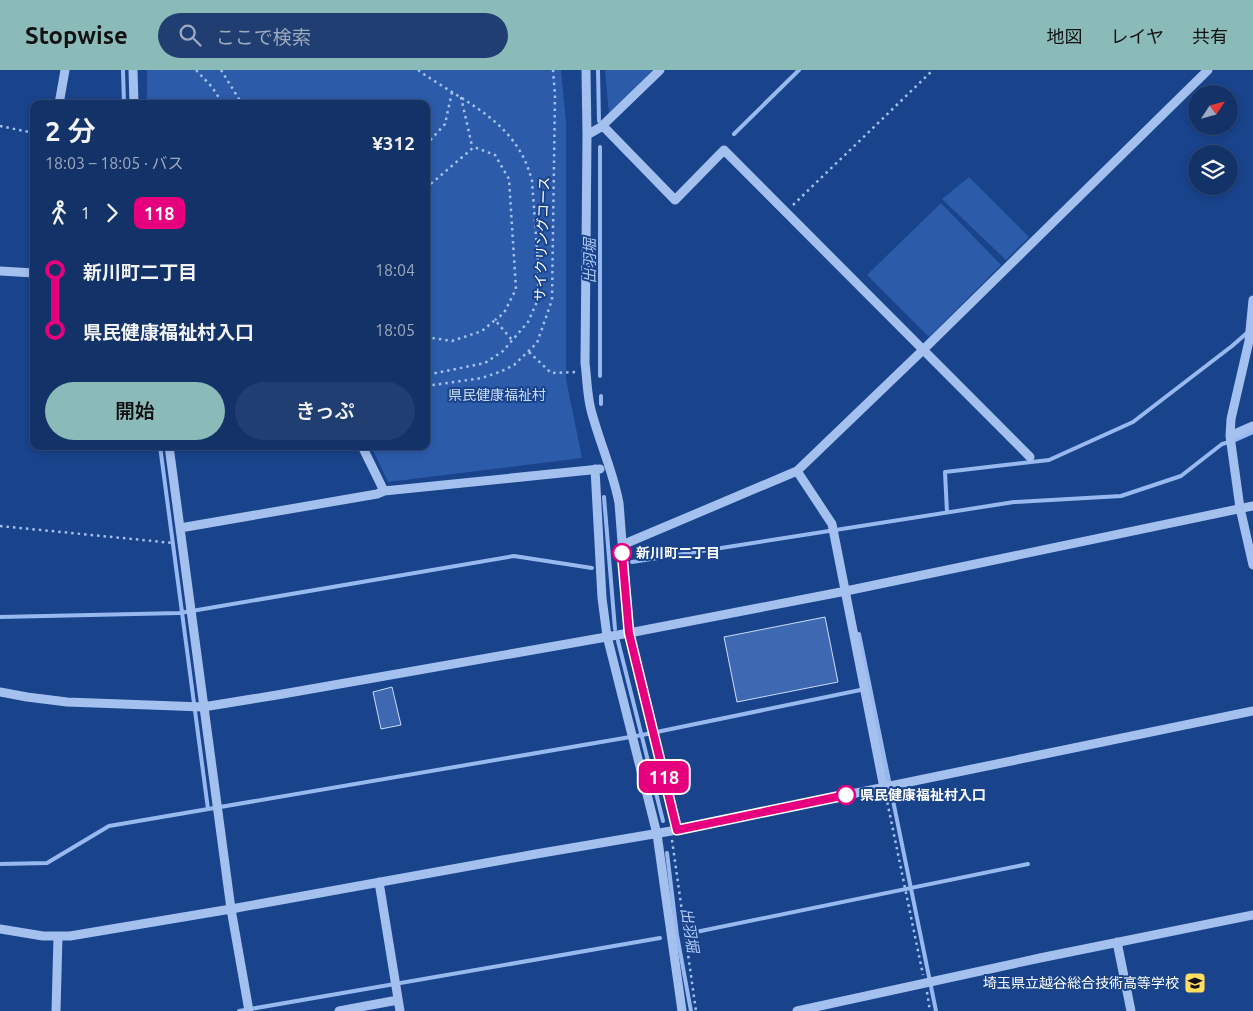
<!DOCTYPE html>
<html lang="ja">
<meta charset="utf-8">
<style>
body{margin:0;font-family:Ubuntu,"Noto Sans JP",sans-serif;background:#203e71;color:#f1f3f6;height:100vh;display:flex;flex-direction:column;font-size:19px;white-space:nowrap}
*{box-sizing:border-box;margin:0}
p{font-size:16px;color:#9daac0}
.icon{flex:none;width:28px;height:28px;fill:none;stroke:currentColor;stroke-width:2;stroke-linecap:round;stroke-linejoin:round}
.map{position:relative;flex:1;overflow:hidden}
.details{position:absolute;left:30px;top:30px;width:400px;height:350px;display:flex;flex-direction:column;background:#133268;border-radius:10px;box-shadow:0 2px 8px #0003,0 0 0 1px #324d7c}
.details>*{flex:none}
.badge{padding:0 10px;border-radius:8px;font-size:18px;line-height:32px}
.needle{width:32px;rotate:54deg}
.buttons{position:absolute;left:1188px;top:15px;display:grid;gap:10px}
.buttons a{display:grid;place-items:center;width:50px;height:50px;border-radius:50%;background:#133268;box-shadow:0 2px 8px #0003,0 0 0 1px #324d7c;font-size:25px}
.map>.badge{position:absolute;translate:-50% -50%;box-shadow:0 0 0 2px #fff}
.legs{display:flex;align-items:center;gap:8px;height:55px;padding:0 15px;font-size:16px}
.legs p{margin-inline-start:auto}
.summary{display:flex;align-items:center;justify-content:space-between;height:85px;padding:0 15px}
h1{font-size:28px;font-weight:600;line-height:38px}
.action{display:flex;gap:10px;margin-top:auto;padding:10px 15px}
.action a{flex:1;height:58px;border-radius:30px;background:#8bbbb9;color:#111;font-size:20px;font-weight:600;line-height:58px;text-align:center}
.action a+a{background:#203e71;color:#f1f3f6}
ul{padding:0 15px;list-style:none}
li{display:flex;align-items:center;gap:18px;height:60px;font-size:19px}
li i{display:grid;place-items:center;width:8px;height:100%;margin:0 6px;background:currentColor}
li i::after{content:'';width:12px;height:12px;margin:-6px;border:4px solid;border-radius:50%;background:#133268}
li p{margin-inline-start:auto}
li:first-child i{background:linear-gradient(#0000 50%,currentColor 0)}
li:last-child i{background:linear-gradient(currentColor 50%,#0000 0)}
header{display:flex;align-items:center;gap:30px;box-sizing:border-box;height:70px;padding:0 25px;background:#8bbbb9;color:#111}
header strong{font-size:24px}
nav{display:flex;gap:28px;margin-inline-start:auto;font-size:18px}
.search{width:350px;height:45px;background:#203e71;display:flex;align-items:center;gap:12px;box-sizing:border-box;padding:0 18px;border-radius:28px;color:#9daac0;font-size:19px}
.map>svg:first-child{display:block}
.green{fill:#2c5baa}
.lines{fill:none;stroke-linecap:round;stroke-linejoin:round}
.stream{stroke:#97b9f0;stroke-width:4}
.building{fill:#3e69b2;stroke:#cadcfa}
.path{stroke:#a4c0ee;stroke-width:2.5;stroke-dasharray:2.5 4;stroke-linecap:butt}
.minor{stroke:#a4c0ee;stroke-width:9}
.line-1-casing{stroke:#fff;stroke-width:11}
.line-1{stroke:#e6007e;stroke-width:8}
.stop-1-dot{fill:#fff;stroke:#e6007e;stroke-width:2.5}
.labels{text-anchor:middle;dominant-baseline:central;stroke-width:4;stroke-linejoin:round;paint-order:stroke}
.street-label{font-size:14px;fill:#fff;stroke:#19438b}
.park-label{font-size:14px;fill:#cadcfa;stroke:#19438b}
.stop-label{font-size:14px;font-weight:bold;fill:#fff;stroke:#19438b;text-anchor:start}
.poi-label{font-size:14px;fill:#fff;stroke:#19438b;text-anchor:end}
.water-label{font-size:15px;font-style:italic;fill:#b0caf5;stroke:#19438b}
</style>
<header>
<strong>Stopwise</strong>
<div class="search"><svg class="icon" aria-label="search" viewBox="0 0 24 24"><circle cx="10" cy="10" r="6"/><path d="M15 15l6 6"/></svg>ここで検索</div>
<nav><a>地図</a><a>レイヤ</a><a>共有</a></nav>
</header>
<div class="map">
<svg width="1253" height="941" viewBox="0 0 1253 941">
<rect width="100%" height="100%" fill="#19438b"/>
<path class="green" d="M147,0h414l5,52v257l16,79 -194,24 -17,-36h55v-342h-279z
M605,0h50l-46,45z
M969,107l60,60 -23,23 -64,-61z
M941,133l60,62 -72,72 -62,-62z"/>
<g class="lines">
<path class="stream" d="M123,0l1,34
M598,0l1,51
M734,64l65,-64
M600,77v229
M601,326v8
M160,376l48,363
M604,427l11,132
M947,442l-2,-40 104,-12 84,-38 99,-76 16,-14
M632,492l382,-60 107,-6 60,-20 41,-32 11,-3 20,-9
M0,547l180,-4 334,-57 78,12
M859,564l77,377
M618,571l45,180
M667,783l10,82 14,76
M0,794l47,-1 62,-37 533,-91 228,-47
M691,863l337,-69
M239,941l421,-73"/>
</g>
<path class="building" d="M825,547l13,65 -101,20 -13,-65z
M392,617l9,38 -20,4 -8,-37z"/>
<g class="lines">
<path class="path" d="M196,0l16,17 11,17
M221,0l21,34
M418,0c46,33 99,50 114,111l7,96 -3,27 -8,18 -25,29 -18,12 -59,12
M461,27l11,49
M0,56l34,7
M426,75l19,-21 7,-32
M426,118l48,-41 21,8 14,24 7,110 -12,24 -9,7
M793,135l140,-135
M426,267l26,4 30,-10 13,-11 17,20
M529,282l22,21 25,-1
M426,316l56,-8 20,-7 12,-6 23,-22 15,-43 3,-205 -2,-25
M0,456l173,17
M886,726l37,179
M672,770l24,171
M927,922l3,19"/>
<path class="minor" d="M133,0l1,34
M586,0l1,65 -2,228c2,15 2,32 6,47 8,31 22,61 28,93l10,130 48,197
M59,34l6,-34
M603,56l72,74 49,-50 306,307
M587,65l14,-8 59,-57
M0,201l34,2
M1253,230l-4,41 -18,78 -1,17 10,72 13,57
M1230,366l23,-10
M169,376l62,463 18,102
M362,376l22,45 216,-22
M595,399l7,129 5,38 50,198 25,177
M797,401l35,53 52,264
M180,458l197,-34 7,-3
M622,475l175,-74 127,-122 284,-279
M0,622l27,5 40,5 136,5 74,-12 352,-62 217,-42 407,-85
M379,812l21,129
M0,859l43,7h27l161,-27 305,-55 141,-24 576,-119
M1117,872l14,69
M56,941l2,-75
M339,941l59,-11
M797,941l243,-53 213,-43"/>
</g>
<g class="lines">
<g class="line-1-casing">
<path id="line-1" d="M622,483l7,80 48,197 169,-35"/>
</g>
<use href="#line-1" class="line-1"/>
</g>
<defs>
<g id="school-square" transform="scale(1.125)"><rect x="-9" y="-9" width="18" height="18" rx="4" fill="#ffdd61" stroke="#19438b"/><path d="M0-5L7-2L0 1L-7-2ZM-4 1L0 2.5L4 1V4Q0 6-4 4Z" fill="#111"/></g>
</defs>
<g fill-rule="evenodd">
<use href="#school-square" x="1195" y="913"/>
</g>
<g class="stop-1-dot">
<circle cx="622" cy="483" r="9"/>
<circle cx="846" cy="725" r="9"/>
</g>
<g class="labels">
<g class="street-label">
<text transform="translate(542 169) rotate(-88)">サイクリングコース</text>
</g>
<g class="park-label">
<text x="497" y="325">県民健康福祉村</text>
</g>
<g class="stop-label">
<text x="636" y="483">新川町二丁目</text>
<text x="860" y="725">県民健康福祉村入口</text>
</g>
<g class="poi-label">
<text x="1179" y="913">埼玉県立越谷総合技術高等学校</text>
</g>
<g class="water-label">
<text transform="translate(589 191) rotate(-90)">出羽堀</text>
<text transform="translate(690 860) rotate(81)">出羽堀</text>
</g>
</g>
</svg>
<div class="buttons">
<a><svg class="needle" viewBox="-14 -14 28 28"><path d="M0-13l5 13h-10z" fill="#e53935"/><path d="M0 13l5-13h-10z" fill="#9daac0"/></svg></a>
<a><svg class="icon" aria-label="layers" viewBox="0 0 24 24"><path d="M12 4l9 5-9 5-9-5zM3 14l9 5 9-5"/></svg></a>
</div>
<b class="badge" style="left:664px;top:707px;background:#e6007e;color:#fff">118</b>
<section class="details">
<div class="summary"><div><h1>2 分</h1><p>18:03 – 18:05 · バス</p></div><b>¥312</b></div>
<div class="legs"><svg class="icon" aria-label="walk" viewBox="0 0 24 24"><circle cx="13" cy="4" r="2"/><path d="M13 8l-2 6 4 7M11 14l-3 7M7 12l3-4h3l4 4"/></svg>1<svg class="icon" aria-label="forward" viewBox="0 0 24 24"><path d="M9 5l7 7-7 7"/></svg><b class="badge" style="background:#e6007e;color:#fff">118</b></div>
<ul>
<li><i style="color:#e6007e"></i><b>新川町二丁目</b><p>18:04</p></li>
<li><i style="color:#e6007e"></i><b>県民健康福祉村入口</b><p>18:05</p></li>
</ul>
<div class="action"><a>開始</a><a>きっぷ</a></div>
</section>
</div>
